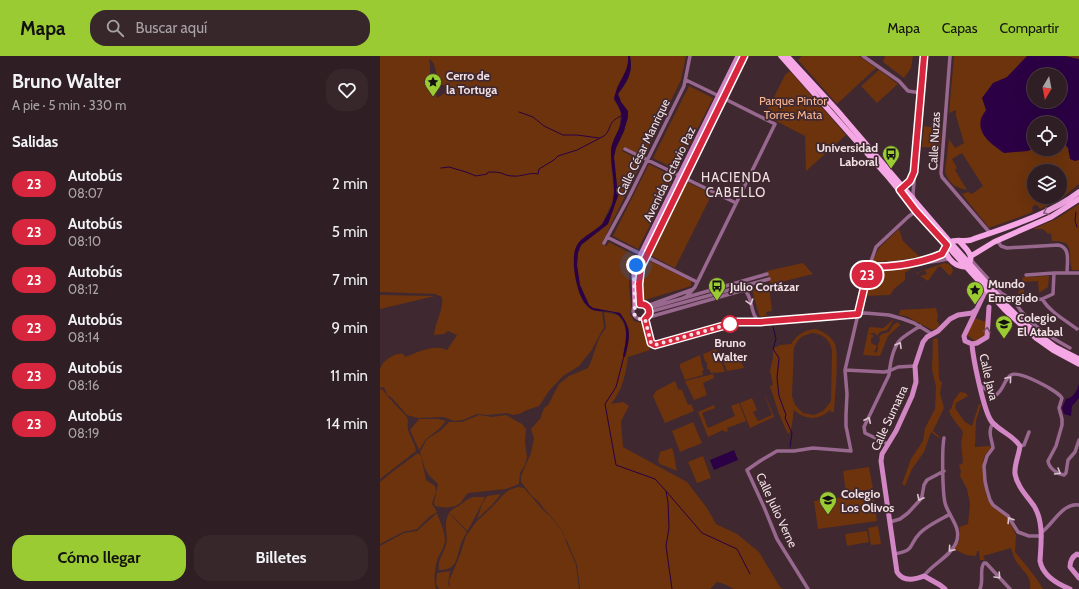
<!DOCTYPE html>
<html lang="es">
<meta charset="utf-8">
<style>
body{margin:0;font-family:Cabin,sans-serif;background:#37272b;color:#f1f3f6;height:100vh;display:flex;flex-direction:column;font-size:15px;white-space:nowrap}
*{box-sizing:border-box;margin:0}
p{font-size:13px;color:#a7a2a6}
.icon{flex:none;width:22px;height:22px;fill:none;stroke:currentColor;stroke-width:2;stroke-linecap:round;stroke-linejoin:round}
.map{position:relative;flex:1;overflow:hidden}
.details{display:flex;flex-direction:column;background:#2f1e23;width:380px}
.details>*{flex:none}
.badge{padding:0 8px;border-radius:13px;font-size:14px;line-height:26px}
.needle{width:26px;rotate:190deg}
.controls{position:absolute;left:647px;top:12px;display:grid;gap:8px}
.controls a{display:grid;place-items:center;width:40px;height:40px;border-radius:50%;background:#2f1e23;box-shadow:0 4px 16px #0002,0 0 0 1px #4a3c41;font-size:20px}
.you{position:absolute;width:20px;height:20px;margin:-10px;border:3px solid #fff;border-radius:50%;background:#1a73e8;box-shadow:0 0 0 6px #1a73e833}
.map>.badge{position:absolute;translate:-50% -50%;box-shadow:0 0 0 2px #fff}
h2{padding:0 12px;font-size:15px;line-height:36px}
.round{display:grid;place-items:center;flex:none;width:42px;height:42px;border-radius:16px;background:#37272b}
.head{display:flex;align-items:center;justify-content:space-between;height:68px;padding:0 12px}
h1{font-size:19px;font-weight:800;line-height:30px}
.primary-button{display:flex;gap:8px;margin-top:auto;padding:8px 12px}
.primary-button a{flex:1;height:46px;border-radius:16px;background:#9bcb32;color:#111;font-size:16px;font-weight:800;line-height:46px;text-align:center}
.primary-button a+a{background:#37272b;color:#f1f3f6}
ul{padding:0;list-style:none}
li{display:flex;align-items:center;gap:12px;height:48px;padding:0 12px}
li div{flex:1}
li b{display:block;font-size:15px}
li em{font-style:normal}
li .badge{min-width:44px;font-weight:700;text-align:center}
header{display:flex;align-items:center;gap:24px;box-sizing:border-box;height:56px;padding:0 20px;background:#9bcb32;color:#111}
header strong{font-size:19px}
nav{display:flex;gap:22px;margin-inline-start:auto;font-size:14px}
.search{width:280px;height:36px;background:#37272b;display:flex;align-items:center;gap:10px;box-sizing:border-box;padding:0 14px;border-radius:16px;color:#a7a2a6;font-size:15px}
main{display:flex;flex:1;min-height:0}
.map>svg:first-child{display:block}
.green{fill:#6c330d;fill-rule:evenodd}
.water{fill:#2b0044;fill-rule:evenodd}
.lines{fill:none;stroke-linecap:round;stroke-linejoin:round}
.stream{stroke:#2b0044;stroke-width:1}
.street{stroke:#98688f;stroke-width:3.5}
.secondary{stroke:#d287c4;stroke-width:5}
.primary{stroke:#f5a7e6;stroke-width:5.5}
.oneway{stroke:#916181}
.oneway2{stroke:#dcc4d0}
.oneway3{stroke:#724963}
.line-casing{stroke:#fff;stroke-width:9}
.line{stroke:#d7263d;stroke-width:6}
.walk{stroke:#f2e2e6;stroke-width:4;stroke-dasharray:0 7.2}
.stop-dot{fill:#fff;stroke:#d7263d;stroke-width:2}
.labels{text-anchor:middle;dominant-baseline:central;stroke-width:3.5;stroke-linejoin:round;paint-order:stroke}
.poi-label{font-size:12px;font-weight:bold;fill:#f2e2e6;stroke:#3f282f;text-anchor:start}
.park-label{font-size:12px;fill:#f7b692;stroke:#3f282f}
.street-label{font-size:12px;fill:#f2e2e6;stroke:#3f282f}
.stop-label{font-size:12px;font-weight:bold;fill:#f2e2e6;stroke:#3f282f}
.neighbourhood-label{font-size:13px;letter-spacing:1px;fill:#f2e2e6;stroke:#3f282f}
</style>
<header>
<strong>Mapa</strong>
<div class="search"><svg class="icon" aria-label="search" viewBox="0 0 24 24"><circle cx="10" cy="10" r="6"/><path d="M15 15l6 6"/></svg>Buscar aquí</div>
<nav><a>Mapa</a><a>Capas</a><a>Compartir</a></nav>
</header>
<main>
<section class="details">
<div class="head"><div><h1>Bruno Walter</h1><p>A pie · 5 min · 330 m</p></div><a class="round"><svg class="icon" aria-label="heart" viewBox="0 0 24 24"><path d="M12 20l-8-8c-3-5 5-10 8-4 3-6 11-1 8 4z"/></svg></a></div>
<h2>Salidas</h2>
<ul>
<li><span class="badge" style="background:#d7263d;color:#fff">23</span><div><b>Autobús</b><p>08:07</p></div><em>2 min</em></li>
<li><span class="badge" style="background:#d7263d;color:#fff">23</span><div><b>Autobús</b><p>08:10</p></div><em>5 min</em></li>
<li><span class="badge" style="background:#d7263d;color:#fff">23</span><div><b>Autobús</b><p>08:12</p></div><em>7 min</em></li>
<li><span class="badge" style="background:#d7263d;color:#fff">23</span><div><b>Autobús</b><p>08:14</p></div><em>9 min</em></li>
<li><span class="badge" style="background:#d7263d;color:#fff">23</span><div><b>Autobús</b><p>08:16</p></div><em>11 min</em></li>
<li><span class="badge" style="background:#d7263d;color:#fff">23</span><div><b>Autobús</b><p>08:19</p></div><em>14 min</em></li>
</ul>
<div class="primary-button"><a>Cómo llegar</a><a>Billetes</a></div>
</section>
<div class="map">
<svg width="699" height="533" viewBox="0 0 699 533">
<rect width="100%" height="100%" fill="#3f282f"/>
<path class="green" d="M0,0h248c1,12 -4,18 -9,28 -2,4 -4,10 -5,15l7,14 -2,17 -5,9 -3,24 3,29 -2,11 -10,21 -24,19 -4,16 5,33 4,9 9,9 10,2 2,15 -13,24 -12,15 -16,10 -14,15 -10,15 -12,4 -8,4 -6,1 -6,-2 -19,2 -11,-1 -14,6 -8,1 -12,-4 -25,1 -8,-2 -3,-1 -15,-17 -5,-3 -3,-8 -4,1c0,-6 0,-13 0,-19 2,-8 15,-17 23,-15l2,3c14,-5 28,-13 42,-7l10,-15 -9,-4 -4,3 -10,1c1,-13 10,-25 8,-38l-7,-3 -55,-2zM49,4h2c7,8 4,19 10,24 2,1 4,2 6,3l-2,6 -8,5 -2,-10 -3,-4 -2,-8v-12z
M250,0h56l-5,24 -37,76 -20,-9 -2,4 20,10 -40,82 5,3 2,-4 25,13 -4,15 -1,14 2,22 -1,8 4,7 8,2 8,27 -22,7c-2,17 -6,34 -17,47l12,-2 6,4 -8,15 2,26 64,35 20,26 9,16 21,10 22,18 21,35 3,2h-49l-10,-5 -7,-2 -7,7h-130l-3,-24 -10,-24 -3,-4 12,28 3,24h-140l-3,-5 1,-11 13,-2 -2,13 2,3 -1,-6 11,-26 6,-19 10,-14 16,-15 12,-13 5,-4 9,-3 6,1 20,23 6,5 12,15 2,6 -1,-5 -12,-16 -7,-7 -5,-7 -7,-6 -11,-14v-6l10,-23 3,-15 -3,-9 9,-10 4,-11 4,-3 11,-21 10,-8 19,-8c7,-13 8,-29 18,-40l-2,-16 14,3c12,15 8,23 5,41l2,1 4,-28 -9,-16 -27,-5 -4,-3 -9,-20 -3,-20 1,-12 3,-8 27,-21 10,-28 -4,-39 2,-9 8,-17 4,-14v-6l-7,-9 -3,-8c10,-13 15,-21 12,-38z
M422,0h57l17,12 -39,36 -39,-44z
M505,0h28l-2,12 -7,10 -21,-16z
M574,0h125v128c-11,10 -25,19 -39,25l-3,-4h-3l-2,3 1,4 -44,16 -27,-34 6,-2 4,2 11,-8 -21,-33 -10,6 5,9 -2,2 12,20c-12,-3 -17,-5 -22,-18l4,-33 6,9 9,-5 -8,-27v-6l-7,3zM654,19h26v26h-26zM654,67h26v26h-26zM654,115h26v26h-26z
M499,14l19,14 -21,19 -16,-17z
M410,15l56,64 -40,36 -1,-35 -31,-16 -1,-3 -7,-4 19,-38z
M309,30l24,12 -36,72 -24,-12z
M544,70l17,3 -1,19 -18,-1z
M269,108l25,13 -36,72 -25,-13z
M307,126l25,12 -37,74 -25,-13z
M699,148v66h-7c-5,-15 5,-30 -20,-29l-1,-8 -3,1 -5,-5h-10l23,-10z
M519,173l4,12 17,16 -27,4 -21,1 7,-14z
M268,204l43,21v5l-46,14 -1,-1 -1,-21z
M423,207l10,11 -44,11 3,26 -6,1 1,4 -6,1 -2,-2 -7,-25 11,-2 6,-3 1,-3 -3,-11z
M540,207h5l-13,5 -7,5v7l-10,8 -5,7 -26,1 7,-27z
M564,207c5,0 8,3 9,8l-3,5 -10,-10 -2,1 -10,14 -8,-5 7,-2 -2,-4 -7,3 1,2 -3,-2z
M669,220l-1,11 -9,6 -1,-12 -14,1v11l-6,1 5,-17z
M0,239l55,1 -55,13z
M556,252l2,8 -1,6 2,1 -1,5 -6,2 -26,-14 -7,-1 1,-5z
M595,262l11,4 -1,14 -10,5 -8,-6z
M513,264v1l-6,9 -7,2 -3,4 -2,-3h-5l4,3 -3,3v4l6,3 -3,6 2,1 2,-4v-5l2,-3 -1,-4 3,-3 7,-2 4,-7 5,-3 2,3 -12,11 -8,20 -17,-1 6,-28 14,1z
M436,273c8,3 15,7 19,15 4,11 0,54 -1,68h-3l-1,-2c-11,11 -25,10 -36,0l-3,21 -3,3 -9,-20 -9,-28 3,-1 -3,-14 3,-13v-9l7,-4 11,-1c7,-10 13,-14 25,-15zM432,277c11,1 17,6 20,17l-1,51 -2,3 -6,7 -9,4 -11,-2 -8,-8 -3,-9 2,-49 5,-8 4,-3z
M558,282l1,40 1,3 2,1 -2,11 4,15 -11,23 7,6 -1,1 -8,-6 -7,20 -12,17 -7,17 -3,-2 9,-25 12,-18 2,-13 10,-19 1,-22 -4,-17 1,-31z
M336,293l9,23 -14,1 -2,-4h-2v-6l-2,-2 -2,-7z
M357,297l7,15 -17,3 -5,-12z
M320,299l2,11 2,4 -2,1 1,4 -18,5 -5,-13v-3z
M333,318l1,4 -11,5 4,12 -13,5 -9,-19z
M295,325l3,8 4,1 6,15 3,-1 3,7 -29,12 -12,-27 3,-5z
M0,333l3,1c3,6 19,21 24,27 2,4 0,8 1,13 2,7 7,13 8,21l-36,28z
M383,335l11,25v1l-24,11 -10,-25 12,-5 5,12 -4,2 5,9 14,-6z
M580,336l6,1 2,3 -12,7 -1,5 10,14 7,4 7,-22 2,1 -5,16 -1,26 14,-1 3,2 -7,7 -2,6 2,29 3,10 4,6 15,10 9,19 -1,17c10,12 20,23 28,37h-13c2,-12 -6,-17 -12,-25 -4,-5 -5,-10 -7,-16l-28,8 2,4h-5l-1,-9h-2l-1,5 -10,-1 -12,-6c5,-6 8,-14 5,-22l9,-3 2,-20 -3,-15 -7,-13 1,-5 -2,-6 4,-2 -2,-20 2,-11 -12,-16 -2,-6 2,-1 3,-9z
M359,347l7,18 -19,7 1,3 -3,1 -2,-2 -15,7 -10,-25 16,-7 1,3 -13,5 6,15 27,-12 -4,-10z
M99,359l13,2 14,-2 16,9 4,5 -1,13 2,15 -2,8 -5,8 -1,11 -13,5 -37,4c-4,2 -4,4 -7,8 -6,8 -18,7 -27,5l-1,-3 4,-19 -9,-9 -4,-6 -5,-17 7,-13 13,-8 9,-9h13z
M39,363h20l7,2 -7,8 -13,10 -7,11 -9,-20z
M313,366l9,21 -22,9 -8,-21z
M292,392c3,8 3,15 5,23l-17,-7 -2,-3 2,-9z
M38,397l3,3 5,24 9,6 1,5 -4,13 5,8 -8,5 -12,12 -14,3 -23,12v-62l12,-10z
M323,400l8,22 -14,5 -9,-21z
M489,411l4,22 -27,4 -3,-22z
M493,437l4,28 -59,8 -4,-28z
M121,438l-9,11 -15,14 5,-15 5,-8z
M94,441h11l-12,24 -6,10c-6,-7 -11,-12 -18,-18 4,-5 7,-5 11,-8 7,-5 6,-6 14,-8z
M57,457c3,9 8,18 8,27 0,7 -5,12 -7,18 -3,8 -5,23 -2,31h-56v-43l24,-13 13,-2z
M69,457l18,19c-3,5 -6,10 -7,15 -4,14 -4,23 -21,23 -2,-8 4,-16 7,-25 3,-12 -4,-18 3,-32z
M498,470l3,18 -10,1 -3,-17z
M487,475l2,11 -22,4 -2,-12z"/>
<path class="water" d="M248,0h2c3,17 -2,24 -12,38l3,8 7,9v6l-4,14 -8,17 -2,9 4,39 -10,28 -27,21 -3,8 -1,12 3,20 9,20 4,3 27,5c12,16 10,25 5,44l-2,-1c3,-15 9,-39 -12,-44 -6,-1 -14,0 -20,-3 -14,-8 -20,-45 -16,-59 4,-14 20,-17 28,-27 2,-4 5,-9 7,-13 9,-19 0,-41 1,-60 1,-13 13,-23 10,-37 -1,-5 -4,-10 -7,-14 1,-5 3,-11 5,-15 5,-10 10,-16 9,-28z
M647,0h38l14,3v101l-4,1 -5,-2 -2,-11 -4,-5 -4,-1v-19h-26v25l-6,3 -24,2c-11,-8 -27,-18 -23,-34 1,-3 3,-6 5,-9l-4,-12 11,-15 14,-6zM654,19h26v26h-26z
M699,328v14l-7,8 -1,10 -7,-2 -2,-6 4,-9c7,-1 11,-8 13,-15z
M354,394l4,10 -24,10 -4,-10z"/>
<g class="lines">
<path class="stream" d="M139,56l14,5 11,9 19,9h14l22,3
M61,112l8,-1 17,5 10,4 11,-2 1,-2c4,0 10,0 13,1 5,2 7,3 12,3 9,1 16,-4 25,-2l1,-5 15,-9 4,-4 19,-6 27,-14c9,-8 2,-13 17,-20
M696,156l-1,9 2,6
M393,270l3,13 -3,10 6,9 -2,20 2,18 7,19 -1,3 7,15 -2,14
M244,300l-8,31 -11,17 11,61 39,14 11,12 2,11 1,26 -3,18 6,43
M286,435l36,42 35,16 13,25"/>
<path class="street" d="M483,0l36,25 9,10 13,2
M570,0l-9,117 1,4 48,56
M306,24l33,16
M245,93l111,54
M522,131l8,-6 3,-6
M534,144l-1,-7 2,-21 9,-116
M227,181l90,45
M617,184l4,6 6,2 51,-3c13,2 9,17 9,28
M224,187l24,-44 56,-113 6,-30
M591,204l30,33 12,7
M543,206c10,1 17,-2 26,-3
M489,211c18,0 64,-3 76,-17
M646,219l28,-2
M303,242l4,-2 8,-9 80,-163 -52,-26
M662,243c8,13 23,21 35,30
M634,244c11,22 36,37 56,48
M623,246l39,-3 11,-5 1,-21h25
M253 255a8 8 0 1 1 16 0a8 8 0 1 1-16 0Z
M267,250l44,-16
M269,252l118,-34
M269,256l120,-33
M266,262l98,-28c10,7 5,25 16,32
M265,263l6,24 4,2 82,-23h23l105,-9 24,2 14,4 11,4 18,11
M465,314l39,2 5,-1 9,-4 17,-1
M601,330l13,9h2c8,-5 8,-16 15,-20 8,-5 47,16 51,23l-3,10 3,11v6l-6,21 -8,15c1,7 9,13 16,14l2,-2 2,-13 7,-8 4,-12
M613,367c-6,9 -1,16 0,25l-6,8 -3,10 1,15 2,9 3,10 3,5 15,11 10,16 11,4h13
M508,388l-21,-10 -2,-1 -1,-6 25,-52c1,-11 4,-28 12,-36 6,-5 13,-9 19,-13
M640,390l4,-1 5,-13
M510,466l10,-3 8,-6 12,-13 2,-4 2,-11 3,-5 17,-9
M662,476c11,-8 21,-30 37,-27
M514,498c23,-4 13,-8 26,-21 8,-8 20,-13 30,-19
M544,520c8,-12 26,-19 32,-33 6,-14 -5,-24 -10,-37 -4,-9 -4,-58 -2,-68
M428,533l-31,-50 -13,-32 -17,-37 13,-9 17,-10h17l19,-3 38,3 -5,-25v-11l1,-21 -2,-24 24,-103 7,-20 32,-30 8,-6
M600,533c4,-9 -1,-20 4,-26h2l24,26"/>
<path class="secondary" d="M260,248l-1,-19 4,-23 101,-206
M255,250l-1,-32 4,-14 100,-204
M592,288c1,14 12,69 20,78 9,10 21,13 28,24 -1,9 -6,19 -5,28 2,12 12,22 19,32 10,16 7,37 6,55 3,15 17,23 30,28
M592,288l-7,-3 -1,-5 22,-46
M592,288l5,-1 10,-6 2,-30
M699,499l-2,-1c-5,3 -7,7 -7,13l9,11
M565,533l-5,-4 -16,-9c-10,4 -21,6 -27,-4l-16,-111 1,-7 14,-23 16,-35 4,-14 -1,-16 8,-24 4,-5 11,-6 12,-12 8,-4 14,-2 4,-3"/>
<path class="primary" d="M401,0l108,122 27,33 89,99 31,28 17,12 26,14
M407,0l49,53 114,133 58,65 14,14 17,14 16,12 24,12
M580,186c6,7 17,15 6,25 -10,0 -18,-7 -21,-17 1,-3 2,-6 5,-8 6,-3 14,0 21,-2 36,-13 78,-25 108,-48
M591,200l23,-14 57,-25 28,-18"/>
</g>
<defs><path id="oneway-chevron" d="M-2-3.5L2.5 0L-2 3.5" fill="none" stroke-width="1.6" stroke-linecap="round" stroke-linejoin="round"/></defs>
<use class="oneway" href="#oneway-chevron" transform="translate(666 156) rotate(155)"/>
<g class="oneway2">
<use href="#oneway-chevron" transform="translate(370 246) rotate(73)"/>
<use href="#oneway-chevron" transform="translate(519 289) rotate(-60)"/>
<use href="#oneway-chevron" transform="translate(629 323) rotate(-50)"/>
<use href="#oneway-chevron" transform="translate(488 364) rotate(-65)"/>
<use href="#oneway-chevron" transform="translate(678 416) rotate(30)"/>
<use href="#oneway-chevron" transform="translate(540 442) rotate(117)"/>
<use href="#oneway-chevron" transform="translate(630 464) rotate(-122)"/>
<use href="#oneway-chevron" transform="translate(571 493) rotate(131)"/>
<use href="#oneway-chevron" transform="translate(618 520) rotate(47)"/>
</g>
<use class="oneway3" href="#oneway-chevron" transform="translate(607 274) rotate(-82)"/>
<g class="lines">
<g class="line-casing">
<path id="line" d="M364,0l-103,211 -2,17 1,20c7,0 10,4 9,10l-4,5 6,24 4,2 82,-23h23l98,-8 11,-47c24,0 50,-3 73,-13l5,-9 -31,-34 -16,-21 10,-9 4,-9 10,-116"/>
</g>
<use href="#line" class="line"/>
<path class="walk" d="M256,209l-2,9 1,32 -1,8 4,5h7l6,24 4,2 75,-21"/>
</g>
<defs>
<g id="sight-pin" transform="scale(0.9)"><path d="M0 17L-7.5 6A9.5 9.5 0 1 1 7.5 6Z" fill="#9bcb32" stroke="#3f282f"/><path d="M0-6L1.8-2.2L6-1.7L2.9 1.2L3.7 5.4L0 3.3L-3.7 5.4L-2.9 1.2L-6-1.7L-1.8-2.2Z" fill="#111"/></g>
<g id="bus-pin" transform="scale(0.9)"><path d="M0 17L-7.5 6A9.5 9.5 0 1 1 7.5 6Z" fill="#9bcb32" stroke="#3f282f"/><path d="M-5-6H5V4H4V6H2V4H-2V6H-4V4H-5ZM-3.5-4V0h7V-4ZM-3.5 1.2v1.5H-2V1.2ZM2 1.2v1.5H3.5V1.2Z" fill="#111"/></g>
<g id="school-pin" transform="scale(0.9)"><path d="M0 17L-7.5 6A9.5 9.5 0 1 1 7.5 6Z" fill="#9bcb32" stroke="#3f282f"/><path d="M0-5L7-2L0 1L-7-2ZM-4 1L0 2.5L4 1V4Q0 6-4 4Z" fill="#111"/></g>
</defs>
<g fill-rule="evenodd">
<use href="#sight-pin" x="53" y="26"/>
<use href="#bus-pin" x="511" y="98"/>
<use href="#bus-pin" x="337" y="230"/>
<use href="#sight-pin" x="595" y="234"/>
<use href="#school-pin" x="624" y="268"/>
<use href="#school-pin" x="448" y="444"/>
</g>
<circle class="stop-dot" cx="350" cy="268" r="8"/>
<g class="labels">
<g class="poi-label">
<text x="66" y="19">Cerro de<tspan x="66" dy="14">la Tortuga</tspan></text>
<text x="498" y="91" text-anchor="end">Universidad<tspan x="498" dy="14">Laboral</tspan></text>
<text x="608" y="227">Mundo<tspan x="608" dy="14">Emergido</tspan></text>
<text x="350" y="230">Julio Cortázar</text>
<text x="637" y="261">Colegio<tspan x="637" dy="14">El Atabal</tspan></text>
<text x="461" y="437">Colegio<tspan x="461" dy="14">Los Olivos</tspan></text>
</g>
<g class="park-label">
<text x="413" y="44">Parque Pintor<tspan x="413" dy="14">Torres Mata</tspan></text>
</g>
<g class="street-label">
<text transform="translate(554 85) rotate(-87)">Calle Nuzas</text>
<text transform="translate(263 91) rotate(-64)">Calle César Manrique</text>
<text transform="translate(289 118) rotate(-64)">Avenida Octavio Paz</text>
<text transform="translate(609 321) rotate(77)">Calle Java</text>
<text transform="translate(509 362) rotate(-65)">Calle Sumatra</text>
<text transform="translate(397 454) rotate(65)">Calle Julio Verne</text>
</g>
<g class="stop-label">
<text x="350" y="286">Bruno<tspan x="350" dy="14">Walter</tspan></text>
</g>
<g class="neighbourhood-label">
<text x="356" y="121">HACIENDA<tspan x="356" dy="15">CABELLO</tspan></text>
</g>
</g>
</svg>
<div class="controls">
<a><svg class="needle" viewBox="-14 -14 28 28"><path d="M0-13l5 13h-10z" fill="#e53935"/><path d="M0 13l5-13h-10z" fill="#a7a2a6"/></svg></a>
<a><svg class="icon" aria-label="locate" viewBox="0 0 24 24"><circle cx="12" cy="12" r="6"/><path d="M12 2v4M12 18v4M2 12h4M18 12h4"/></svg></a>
<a><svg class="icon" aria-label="layers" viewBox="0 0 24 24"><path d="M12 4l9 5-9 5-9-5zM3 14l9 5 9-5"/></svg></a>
</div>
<div class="you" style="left:256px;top:209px"></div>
<b class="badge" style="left:487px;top:219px;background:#d7263d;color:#fff">23</b>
</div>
</main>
